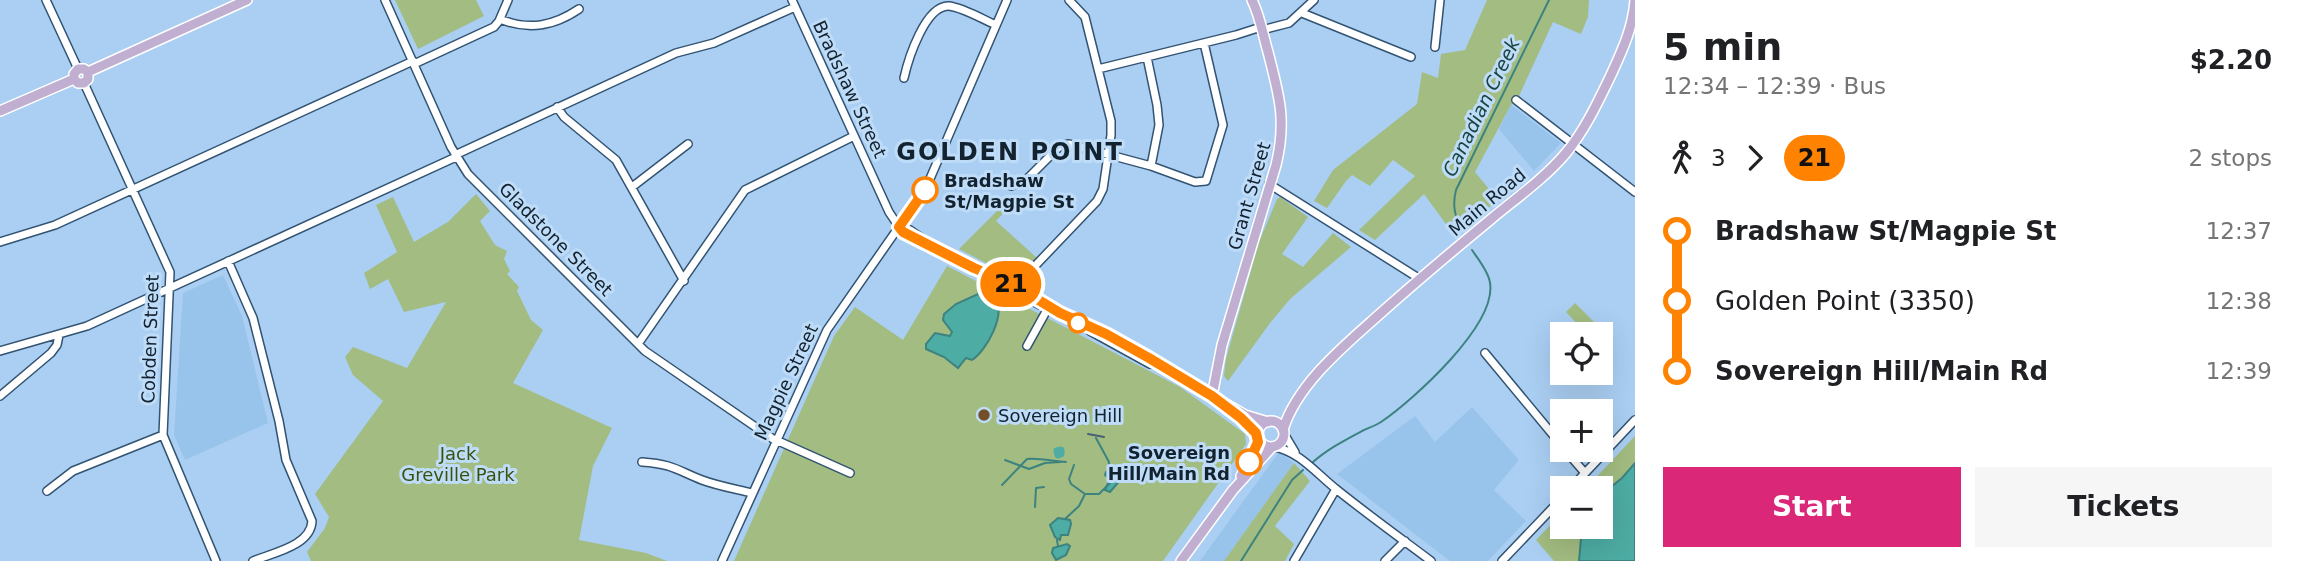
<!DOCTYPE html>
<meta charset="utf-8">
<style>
body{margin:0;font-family:"DejaVu Sans",sans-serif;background:#f6f6f6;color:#202124;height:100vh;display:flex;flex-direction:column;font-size:26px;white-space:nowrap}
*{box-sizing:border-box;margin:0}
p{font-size:23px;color:#757577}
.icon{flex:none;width:38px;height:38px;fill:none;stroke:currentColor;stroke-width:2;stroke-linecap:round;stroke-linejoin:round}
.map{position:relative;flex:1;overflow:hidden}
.panel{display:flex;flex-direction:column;background:#fff;width:665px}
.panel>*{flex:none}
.badge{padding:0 14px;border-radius:23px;font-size:24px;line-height:46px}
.tools{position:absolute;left:1550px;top:322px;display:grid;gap:14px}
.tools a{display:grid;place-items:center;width:63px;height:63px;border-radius:0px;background:#fff;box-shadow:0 7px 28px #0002;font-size:35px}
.map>.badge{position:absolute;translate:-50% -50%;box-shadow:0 0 0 4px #fff}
.legs{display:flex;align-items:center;gap:10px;height:77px;padding:0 28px;font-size:23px}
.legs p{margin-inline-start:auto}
.headline{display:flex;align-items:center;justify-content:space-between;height:119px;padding:0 28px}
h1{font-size:38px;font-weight:700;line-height:52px}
.cta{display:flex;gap:14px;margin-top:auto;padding:14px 28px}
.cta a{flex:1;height:80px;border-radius:0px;background:#db2777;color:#fff;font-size:28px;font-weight:700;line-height:80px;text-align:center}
.cta a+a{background:#f6f6f6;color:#202124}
ul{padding:0 28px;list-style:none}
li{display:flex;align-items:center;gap:24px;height:70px;font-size:26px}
li i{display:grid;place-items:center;width:10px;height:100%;margin:0 9px;background:currentColor}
li i::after{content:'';width:18px;height:18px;margin:-9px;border:5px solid;border-radius:50%;background:#fff}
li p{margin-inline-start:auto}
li:first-child i{background:linear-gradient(#0000 50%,currentColor 0)}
li:last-child i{background:linear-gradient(currentColor 50%,#0000 0)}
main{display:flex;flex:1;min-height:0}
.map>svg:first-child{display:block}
.built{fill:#98c4ec}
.green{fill:#a2bc81}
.water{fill:#4daca3;stroke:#3c8380;stroke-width:2}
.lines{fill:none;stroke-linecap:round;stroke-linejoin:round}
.stream{stroke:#3c8380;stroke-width:2}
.canal{stroke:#4daca3;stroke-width:7}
.minor-casing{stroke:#325372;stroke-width:10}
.major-casing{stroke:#fff;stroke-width:12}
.minor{stroke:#fff;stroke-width:7}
.major{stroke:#c1afd2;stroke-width:9}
.rail{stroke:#485f74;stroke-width:2}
.line-1-casing{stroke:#fff;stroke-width:16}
.line-1{stroke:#ff8200;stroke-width:10}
.stop-1-dot{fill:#fff;stroke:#ff8200;stroke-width:3.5}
.poi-dot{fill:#724f28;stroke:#bedcf8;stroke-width:2.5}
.labels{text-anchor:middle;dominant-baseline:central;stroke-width:6;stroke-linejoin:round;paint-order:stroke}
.street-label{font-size:18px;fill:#13222f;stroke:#bedcf8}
.stop-label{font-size:18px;font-weight:bold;fill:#13222f;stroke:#bedcf8;text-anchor:start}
.poi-label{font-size:18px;fill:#13222f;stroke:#bedcf8;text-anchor:start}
.park-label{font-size:18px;fill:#39510c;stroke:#bedcf8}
.water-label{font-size:19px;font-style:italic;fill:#194440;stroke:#bedcf8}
.district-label{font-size:24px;font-weight:bold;letter-spacing:2px;fill:#13222f;stroke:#bedcf8}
</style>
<main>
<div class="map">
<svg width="1635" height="561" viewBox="0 0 1635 561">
<rect width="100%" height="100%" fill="#aacff3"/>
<path class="built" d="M1511,105l50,38 -27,28 -35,-42z
M223,275l19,41 26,107 -83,37 -11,-25 9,-142z
M1472,407l47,53 -25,30 32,31 -38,40h-38l-113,-87 78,-58 20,26z
M1279,452l15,11 -70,98h-24z"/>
<path class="green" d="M395,0h81l8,16 -66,33z
M1487,0h102l-1,17 -7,17 -28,-12 -34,74 -8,9 -36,67 23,28 -44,35 -30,-41 -49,46 -16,-10 56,-54 -22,-16 -23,26 -18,-11 -6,6 -19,27 -13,-7 19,-31 84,-66 5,-32 16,6 3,-24 24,-4z
M476,194l14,17 -10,10 15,24 12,6 -3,8 6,12 -3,3 12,13 -2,4 14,29 12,10 -30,53 99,45 -19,38 -14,74 67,13 21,8h-356l-4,-9 18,-24 4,-11 -14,-23 68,-93 -30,-26 -8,-18 8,-10 54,21 39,-66 -42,10 -16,-33 -18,10 -6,-16 33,-21 -21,-47 17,-8 21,45 34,-20z
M1280,197l28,20 -26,37 21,13 30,-34 18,14 -61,52 -20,24 -42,58 -4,-5 2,-17 33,-117 18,-43z
M1007,201l4,4 -15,16 41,37 -17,18 -13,-2 -48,-25z
M947,266l233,121 65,47 1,10 -83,117h-429l100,-225 21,-29 48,33z
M1575,303l20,20 -11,8 -18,-19z
M1635,436v125h-81l-18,-21 27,-28v15h38v-39h-15z
M1294,463l16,18 -35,45 19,18 -9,17h-61z"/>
<path class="water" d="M978,294l16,3c14,16 -8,54 -22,63l-6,-2 -8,10 -14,-11 -18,-8v-5l9,-11 15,3 2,-4 -9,-12 1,-6 12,-10z
M1635,463v98h-56l3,-34h19v-32l21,-17z
M1109,471l14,6 -13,15 -5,-2 5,-11 -5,-4 1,-3z
M1058,518l12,2 1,4 -3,11h-7l-1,5 -5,-3 -5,-12z
M1067,544l3,2 -4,9 -10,5 -4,-7 1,-5z"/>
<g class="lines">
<path class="stream" d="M1461,230c-6,-15 -9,-24 -5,-40l93,-190
M1096,438l13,24 -1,10
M1005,460l24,9 16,-6 15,-1
M1312,463c14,-13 33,-23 50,-32 6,-3 13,-5 19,-9 32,-22 116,-97 109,-139 -1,-11 -12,-24 -18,-33
M1002,485l25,-26c14,-1 25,2 39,3
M1086,494h13l11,-11
M1035,507l1,-19 8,-1
M1065,519l14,-13 6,-12 -14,-10 -2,-5 5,-14
M1057,540l1,6
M1241,561l51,-81 11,-10"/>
<path class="canal" d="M1061,450v4l-3,1 -1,-4z"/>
<g class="minor-casing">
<path id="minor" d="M46,0l32,69
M385,0l66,147 17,27 177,177 131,90
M792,0l97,212 10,15 11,10 102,47 48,29 46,21 106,62
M1302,13l109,44
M500,19c29,12 54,7 79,-10
M1262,30l27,-7 25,-23
M1435,47l5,-47
M1147,57l10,48 2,20 -8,41
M414,64l80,-37 5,-6 9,-21
M1098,69l138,-34 25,-8
M904,78c4,-18 21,-73 45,-72 15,2 33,13 47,19
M84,83l86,189 -7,163 53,126
M1516,100l119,92
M557,107l7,10 52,43 68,121
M455,155l221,-102 38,-10 81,-36
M1269,184l151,95
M1011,186l15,-6 34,-34 9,-2 82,22 44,16 11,-1 17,-56 -19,-82
M632,187l56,-43
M899,227l11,3 13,9
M0,242l55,-17 358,-164
M228,261l25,57 26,103 7,39 26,61c-1,25 -40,32 -59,40
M986,276l54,29
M1013,289l84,-88 6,-12 8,-54v-14l-26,-104 -16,-17
M1090,331l60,33
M638,344l107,-154 109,-54
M1027,346l21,-38
M0,351l87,-25 369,-169
M1485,353l78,94
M0,396l51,-43 6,-8 2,-10
M1283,432l12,20
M776,440l74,33
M1274,447c25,4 43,27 62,42 31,25 63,48 95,72
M1565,450l20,23
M642,462c30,2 35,8 60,18 16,6 34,9 50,13
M1571,488l64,-68
M47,491l26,-20 90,-36
M722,561l105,-231 99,-142 81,-188
M1294,561l42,-72
M1385,561l20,-20
M1502,561l61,-64"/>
</g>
<g class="major-casing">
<path id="major" d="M1252,0c8,16 11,35 16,52 11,43 19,68 8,113l-54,180 -10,51 33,19 23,7
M88,72l159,-72
M74,79l4,4h6l4,-4v-7
M74,79v-5l4,-5h6l4,3
M0,111l74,-32
M1236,414l15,14 7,9
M1258 434a13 13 0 1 1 26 0a13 13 0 1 1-26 0Z
M1283,430c13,-43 57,-81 90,-110 38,-34 77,-67 117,-100 25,-21 54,-41 76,-67 19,-23 32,-51 45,-78 11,-24 22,-47 24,-75
M1241,476l18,-37
M1181,561l52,-71 39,-43"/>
</g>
<use href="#minor" class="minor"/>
<use href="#major" class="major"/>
<path class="rail" d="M1088,434l16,3"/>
</g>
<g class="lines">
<g class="line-1-casing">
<path id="line-1" d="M925,190l-26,37 4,5 71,36 38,16 48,29 46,21 43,24 63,38 29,22 15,15 2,9 -9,20"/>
</g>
<use href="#line-1" class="line-1"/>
</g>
<g class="stop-1-dot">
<circle cx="925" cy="190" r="12"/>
<circle cx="1078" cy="323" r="9"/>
<circle cx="1249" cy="462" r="12"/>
</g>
<circle class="poi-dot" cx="984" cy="415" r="7"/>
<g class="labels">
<g class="street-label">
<text transform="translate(850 89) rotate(65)">Bradshaw Street</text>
<text transform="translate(1249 196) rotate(-74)">Grant Street</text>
<text transform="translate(1487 202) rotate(-40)">Main Road</text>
<text transform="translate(556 239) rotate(45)">Gladstone Street</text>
<text transform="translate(150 339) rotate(-88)">Cobden Street</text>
<text transform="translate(786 382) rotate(-65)">Magpie Street</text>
</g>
<g class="stop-label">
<text x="944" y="180">Bradshaw<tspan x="944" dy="21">St/Magpie St</tspan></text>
<text x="1230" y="452" text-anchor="end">Sovereign<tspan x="1230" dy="21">Hill/Main Rd</tspan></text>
</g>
<g class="poi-label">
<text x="998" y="415">Sovereign Hill</text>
</g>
<g class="park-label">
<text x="458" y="453">Jack<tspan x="458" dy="21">Greville Park</tspan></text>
</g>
<g class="water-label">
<text transform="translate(1481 107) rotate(-64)">Canadian Creek</text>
</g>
<g class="district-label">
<text x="1010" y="152">GOLDEN POINT</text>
</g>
</g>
</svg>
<div class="tools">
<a><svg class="icon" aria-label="locate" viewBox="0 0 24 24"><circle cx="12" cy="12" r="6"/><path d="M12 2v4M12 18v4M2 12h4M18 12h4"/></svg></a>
<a>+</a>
<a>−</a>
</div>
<b class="badge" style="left:1011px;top:284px;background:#ff8200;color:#111">21</b>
</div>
<section class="panel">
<div class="headline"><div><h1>5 min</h1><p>12:34 – 12:39 · Bus</p></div><b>$2.20</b></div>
<div class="legs"><svg class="icon" aria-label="walk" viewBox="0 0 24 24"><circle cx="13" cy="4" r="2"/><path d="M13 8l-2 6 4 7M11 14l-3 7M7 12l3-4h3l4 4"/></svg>3<svg class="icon" aria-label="forward" viewBox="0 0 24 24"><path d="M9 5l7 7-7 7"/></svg><b class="badge" style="background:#ff8200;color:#111">21</b><p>2 stops</p></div>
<ul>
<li><i style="color:#ff8200"></i><b>Bradshaw St/Magpie St</b><p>12:37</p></li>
<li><i style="color:#ff8200"></i><span>Golden Point (3350)</span><p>12:38</p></li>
<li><i style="color:#ff8200"></i><b>Sovereign Hill/Main Rd</b><p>12:39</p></li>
</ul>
<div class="cta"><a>Start</a><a>Tickets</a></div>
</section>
</main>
